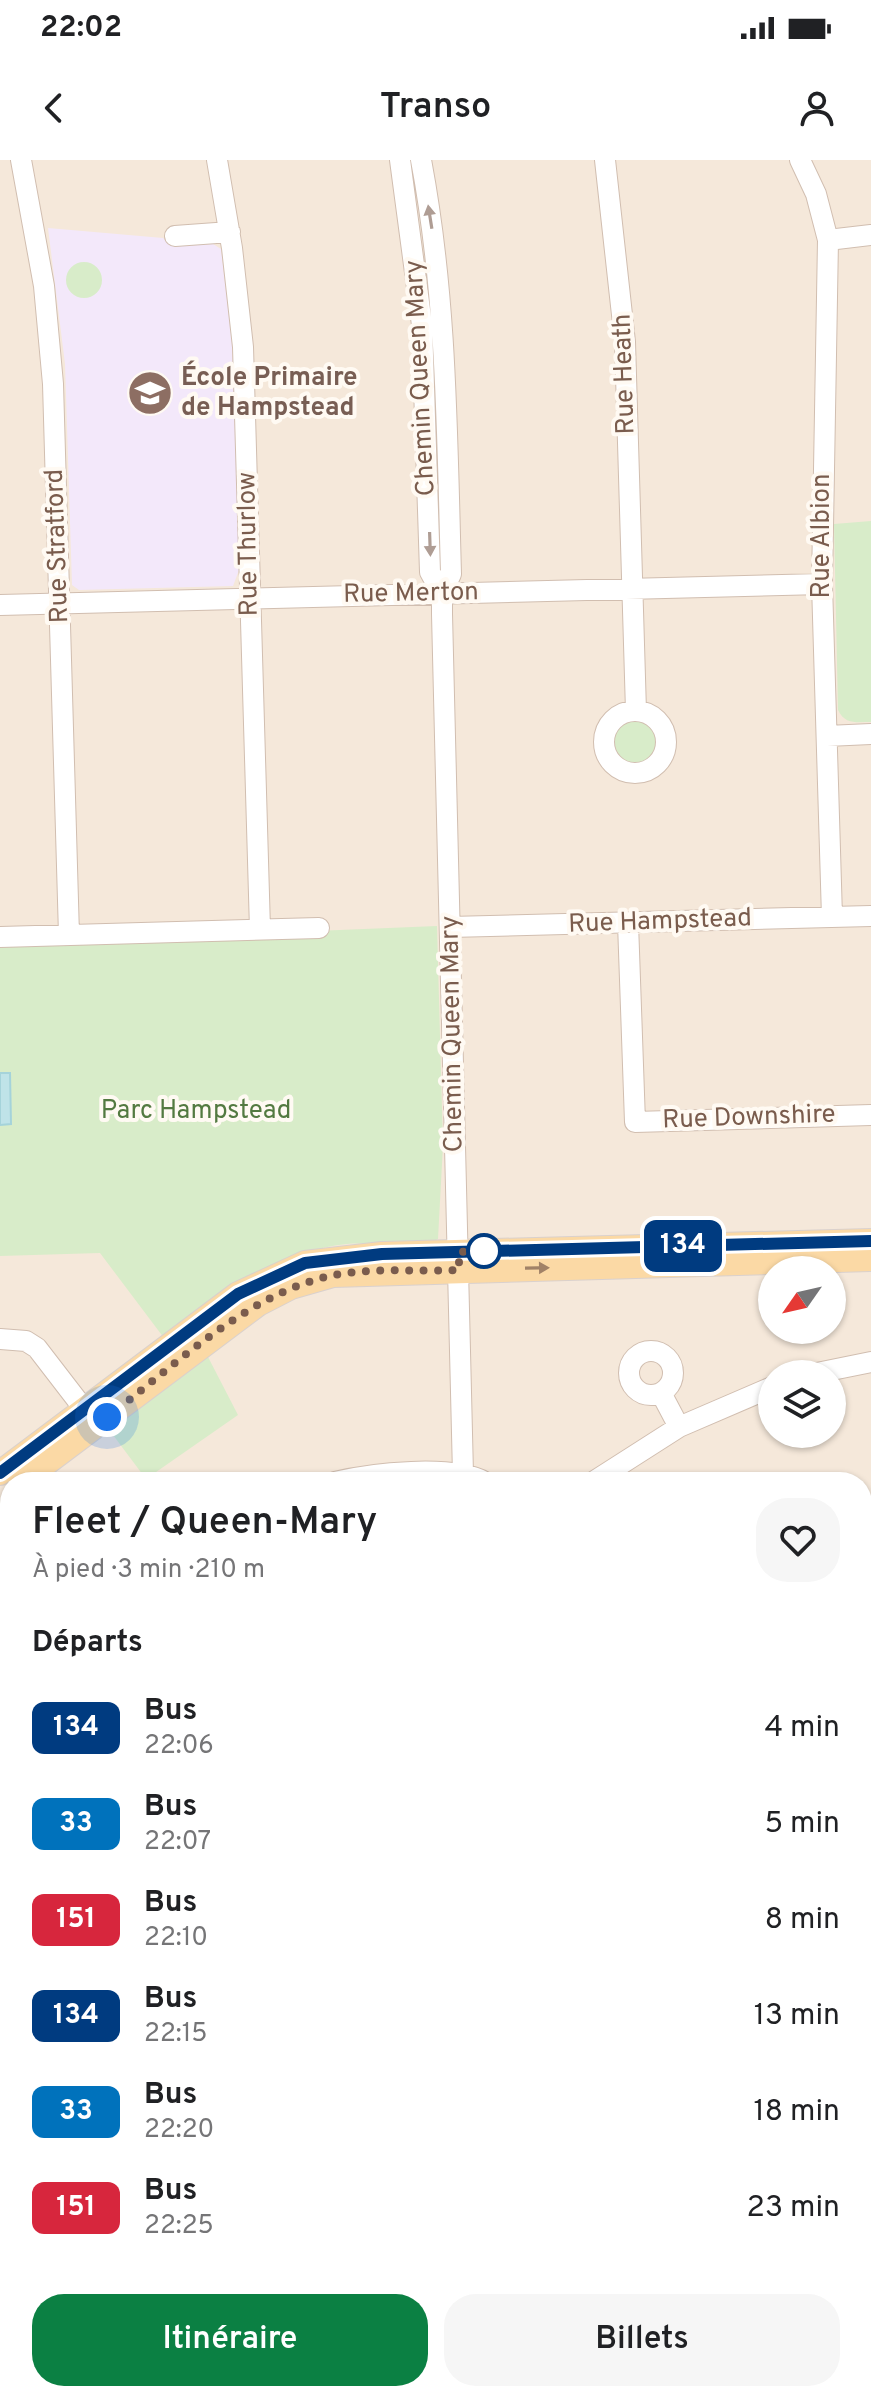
<!DOCTYPE html>
<html lang="fr">
<meta charset="utf-8">
<style>
body{margin:0;font-family:Overpass,sans-serif;background:#f6f6f6;color:#202124;height:100vh;display:flex;flex-direction:column;font-size:30px;white-space:nowrap}
*{box-sizing:border-box;margin:0}
p{font-size:26px;color:#757577}
.icon{flex:none;width:44px;height:44px;fill:none;stroke:currentColor;stroke-width:2;stroke-linecap:round;stroke-linejoin:round}
.map{position:relative;flex:1;overflow:hidden}
.sheet{position:absolute;left:0px;top:1312px;width:872px;height:930px;display:flex;flex-direction:column;background:#fff;border-radius:32px 32px 0 0;box-shadow:0 2px 6px #0004}
.sheet>*{flex:none}
.badge{padding:0 16px;border-radius:12px;font-size:28px;line-height:52px}
.needle{width:52px;rotate:236deg}
.fabs{position:absolute;left:758px;top:1096px;display:grid;gap:16px}
.fabs a{display:grid;place-items:center;width:88px;height:88px;border-radius:50%;background:#fff;box-shadow:0 2px 6px #0004;font-size:40px}
.you{position:absolute;width:40px;height:40px;margin:-20px;border:6px solid #fff;border-radius:50%;background:#1a73e8;box-shadow:0 0 0 12px #1a73e833}
.map>.badge{position:absolute;translate:-50% -50%;box-shadow:0 0 0 4px #fff}
h2{padding:0 32px;font-size:30px;line-height:72px}
.round{display:grid;place-items:center;flex:none;width:84px;height:84px;border-radius:32px;background:#f6f6f6}
.summary{display:flex;align-items:center;justify-content:space-between;height:136px;padding:0 32px}
h1{font-size:38px;font-weight:600;line-height:60px}
.button{display:flex;gap:16px;margin-top:auto;padding:16px 32px}
.button a{flex:1;height:92px;border-radius:32px;background:#0b8043;color:#fff;font-size:32px;font-weight:600;line-height:92px;text-align:center}
.button a+a{background:#f6f6f6;color:#202124}
ul{padding:0;list-style:none}
li{display:flex;align-items:center;gap:24px;height:96px;padding:0 32px}
li div{flex:1}
li b{display:block;font-size:30px}
li em{font-style:normal}
li .badge{min-width:88px;font-weight:700;text-align:center}
.status{display:flex;justify-content:space-between;align-items:center;height:56px;padding:0 40px;background:#fff;direction:ltr}
.status svg{height:22px;fill:currentColor}
header{display:flex;justify-content:space-between;align-items:center;height:104px;padding:0 32px;background:#fff;font-size:36px;font-weight:600}
.map>svg:first-child{display:block}
.residential{fill:#f5e8da;fill-rule:evenodd}
.education{fill:#f3e8fa}
.green{fill:#d8ecc9}
.water{fill:#bfe3e8;stroke:#a5d3da;stroke-width:2}
.lines{fill:none;stroke-linecap:round;stroke-linejoin:round}
.minor-casing{stroke:#d1beb0;stroke-width:22}
.major-casing{stroke:#dad1cd;stroke-width:26}
.minor{stroke:#fff;stroke-width:20}
.major{stroke:#fbd9a5;stroke-width:24}
.oneway{fill:#af9d94}
.oneway2{fill:#a18267}
.line-casing{stroke:#fff;stroke-width:18}
.line{stroke:#003b80;stroke-width:12}
.walk{stroke:#7a5c4d;stroke-width:8;stroke-dasharray:0 14.4}
.stop-dot{fill:#fff;stroke:#003b80;stroke-width:4}
.labels{text-anchor:middle;dominant-baseline:central;stroke-width:8;stroke-linejoin:round;paint-order:stroke}
.street-label{font-size:26px;fill:#7a5c4d;stroke:#fffaf3}
.education-label{font-size:26px;font-weight:bold;fill:#785e54;stroke:#fffaf3;text-anchor:start}
.park-label{font-size:26px;fill:#537a41;stroke:#fffaf3}
</style>
<div class="status"><b>22:02</b><svg viewBox="0 0 49 12"><path d="M0 12V9h3v3zM5 12V6h3v6zM10 12V3h3v9zM15 12V0h3v12zM26 1h20v11H26zM47 4h2v5h-2z"/></svg></div>
<header><svg class="icon" aria-label="back" viewBox="0 0 24 24"><path d="M15 5l-7 7 7 7"/></svg>Transo<svg class="icon" aria-label="person" viewBox="0 0 24 24"><circle cx="12" cy="8" r="4"/><path d="M4 21q1-7 8-7t8 7"/></svg></header>
<div class="map">
<svg width="871" height="2241" viewBox="0 0 871 2241">
<rect width="100%" height="100%" fill="#fdf6ec"/>
<path class="residential" d="M0,0h871v2241h-871zM772,1110h60v60h-60zM772,1214h60v60h-60zM10,1322h852v910h-852z"/>
<path class="education" d="M48,68l115,10 7,7 43,-1 8,5 11,93 3,76 4,152 -6,16 -154,4 -7,-5 -7,-221z"/>
<path class="green" d="M66 120a18 18 0 1 1 36 0a18 18 0 1 1-36 0Z
M871,361v201c-14,0 -26,3 -33,-12l-4,-186z
M613 584a23 23 0 1 1 46 0a23 23 0 1 1-46 0Z
M437,766l6,219 -5,94c-19,10 -67,3 -91,5 -73,7 -127,52 -183,94l-64,-85 -100,3v-312z
M207,1195l31,60 -92,64 -36,-48z
M871,1551v170l-9,-11v-155z
M10,1791v59l-10,-6v-41z"/>
<path class="water" d="M0,913h10l1,51 -11,1z"/>
<g class="lines">
<g class="minor-casing">
<path id="minor" d="M21,0l23,126 9,98 16,551
M217,0l15,88 11,99 17,582
M400,0l22,165 8,247 12,22
M421,0c26,137 26,275 30,414l-9,20v20l21,860
M605,0l20,182 11,369
M800,0l16,34 12,46 -6,344 10,333
M175,76l55,-4
M828,80l43,-5
M0,445l822,-21
M604 582a31 31 0 1 1 62 0a31 31 0 1 1-62 0Z
M827,576l44,-2
M628,763l7,199 236,-7
M450,767l421,-11
M0,777l319,-9
M0,1179l26,2 11,7 57,74
M629 1213a22 22 0 1 1 44 0a22 22 0 1 1-44 0Z
M812,1214l59,-12
M661,1233l18,34
M335,1322c36,-9 118,-18 150,0
M593,1322l86,-55 93,-40
M862,1370l9,-2
M0,1377l10,19
M862,1545l9,-3
M0,1643l10,-4
M862,1730l9,10
M0,1736l10,24
M0,1788l10,-19
M0,1855l10,4
M862,1979l9,11
M0,2022l10,1
M862,2028l9,-6
M862,2153l9,13
M170,2241v-9
M328,2241v-9"/>
</g>
<g class="major-casing">
<path id="major" d="M0,1313l238,-179 67,-31 77,-9 489,-13
M21,1322l237,-178 33,-17 42,-12 538,-16"/>
</g>
<use href="#minor" class="minor"/>
<use href="#major" class="major"/>
</g>
<defs><path id="oneway-solid" d="M-6-.8H1V-3.2L6.5 0L1 3.2V.8H-6Z" transform="scale(2)"/></defs>
<g class="oneway">
<use href="#oneway-solid" transform="translate(430 57) rotate(-99)"/>
<use href="#oneway-solid" transform="translate(430 384) rotate(88)"/>
</g>
<use class="oneway2" href="#oneway-solid" transform="translate(537 1108) rotate(-1)"/>
<g class="lines">
<g class="line-casing">
<path id="line" d="M0,1313l238,-179 67,-31 77,-9 489,-13"/>
</g>
<use href="#line" class="line"/>
<path class="walk" d="M107,1257c68,-51 138,-122 223,-141 40,-9 88,-4 129,-6v-18l25,-1"/>
</g>
<defs>
<g id="school-disc" transform="scale(2.3)"><circle r="9.5" fill="#8d6e63" stroke="#fffaf3"/><path d="M0-5L7-2L0 1L-7-2ZM-4 1L0 2.5L4 1V4Q0 6-4 4Z" fill="#fff"/></g>
</defs>
<g fill-rule="evenodd">
<use href="#school-disc" x="150" y="233"/>
</g>
<circle class="stop-dot" cx="484" cy="1091" r="16"/>
<g class="labels">
<g class="street-label">
<text transform="translate(625 214) rotate(-92)">Rue Heath</text>
<text transform="translate(421 218) rotate(-93)">Chemin Queen Mary</text>
<text transform="translate(822 376) rotate(-90)">Rue Albion</text>
<text transform="translate(249 384) rotate(-91)">Rue Thurlow</text>
<text transform="translate(58 386) rotate(-92)">Rue Stratford</text>
<text transform="translate(411 434) rotate(-1)">Rue Merton</text>
<text transform="translate(660 762) rotate(-2)">Rue Hampstead</text>
<text transform="translate(453 874) rotate(-91)">Chemin Queen Mary</text>
<text transform="translate(749 958) rotate(-2)">Rue Downshire</text>
</g>
<g class="education-label">
<text x="181" y="218">École Primaire<tspan x="181" dy="30">de Hampstead</tspan></text>
</g>
<g class="park-label">
<text x="196" y="951">Parc Hampstead</text>
</g>
</g>
</svg>
<div class="fabs">
<a><svg class="needle" viewBox="-14 -14 28 28"><path d="M0-13l5 13h-10z" fill="#e53935"/><path d="M0 13l5-13h-10z" fill="#757577"/></svg></a>
<a><svg class="icon" aria-label="layers" viewBox="0 0 24 24"><path d="M12 4l9 5-9 5-9-5zM3 14l9 5 9-5"/></svg></a>
</div>
<div class="you" style="left:107px;top:1257px"></div>
<b class="badge" style="left:683px;top:1086px;background:#003b80;color:#fff">134</b>
<section class="sheet">
<div class="summary"><div><h1>Fleet / Queen-Mary</h1><p>À pied · 3 min · 210 m</p></div><a class="round"><svg class="icon" aria-label="heart" viewBox="0 0 24 24"><path d="M12 20l-8-8c-3-5 5-10 8-4 3-6 11-1 8 4z"/></svg></a></div>
<h2>Départs</h2>
<ul>
<li><span class="badge" style="background:#003b80;color:#fff">134</span><div><b>Bus</b><p>22:06</p></div><em>4 min</em></li>
<li><span class="badge" style="background:#0072bc;color:#fff">33</span><div><b>Bus</b><p>22:07</p></div><em>5 min</em></li>
<li><span class="badge" style="background:#d7263d;color:#fff">151</span><div><b>Bus</b><p>22:10</p></div><em>8 min</em></li>
<li><span class="badge" style="background:#003b80;color:#fff">134</span><div><b>Bus</b><p>22:15</p></div><em>13 min</em></li>
<li><span class="badge" style="background:#0072bc;color:#fff">33</span><div><b>Bus</b><p>22:20</p></div><em>18 min</em></li>
<li><span class="badge" style="background:#d7263d;color:#fff">151</span><div><b>Bus</b><p>22:25</p></div><em>23 min</em></li>
</ul>
<div class="button"><a>Itinéraire</a><a>Billets</a></div>
</section>
</div>
